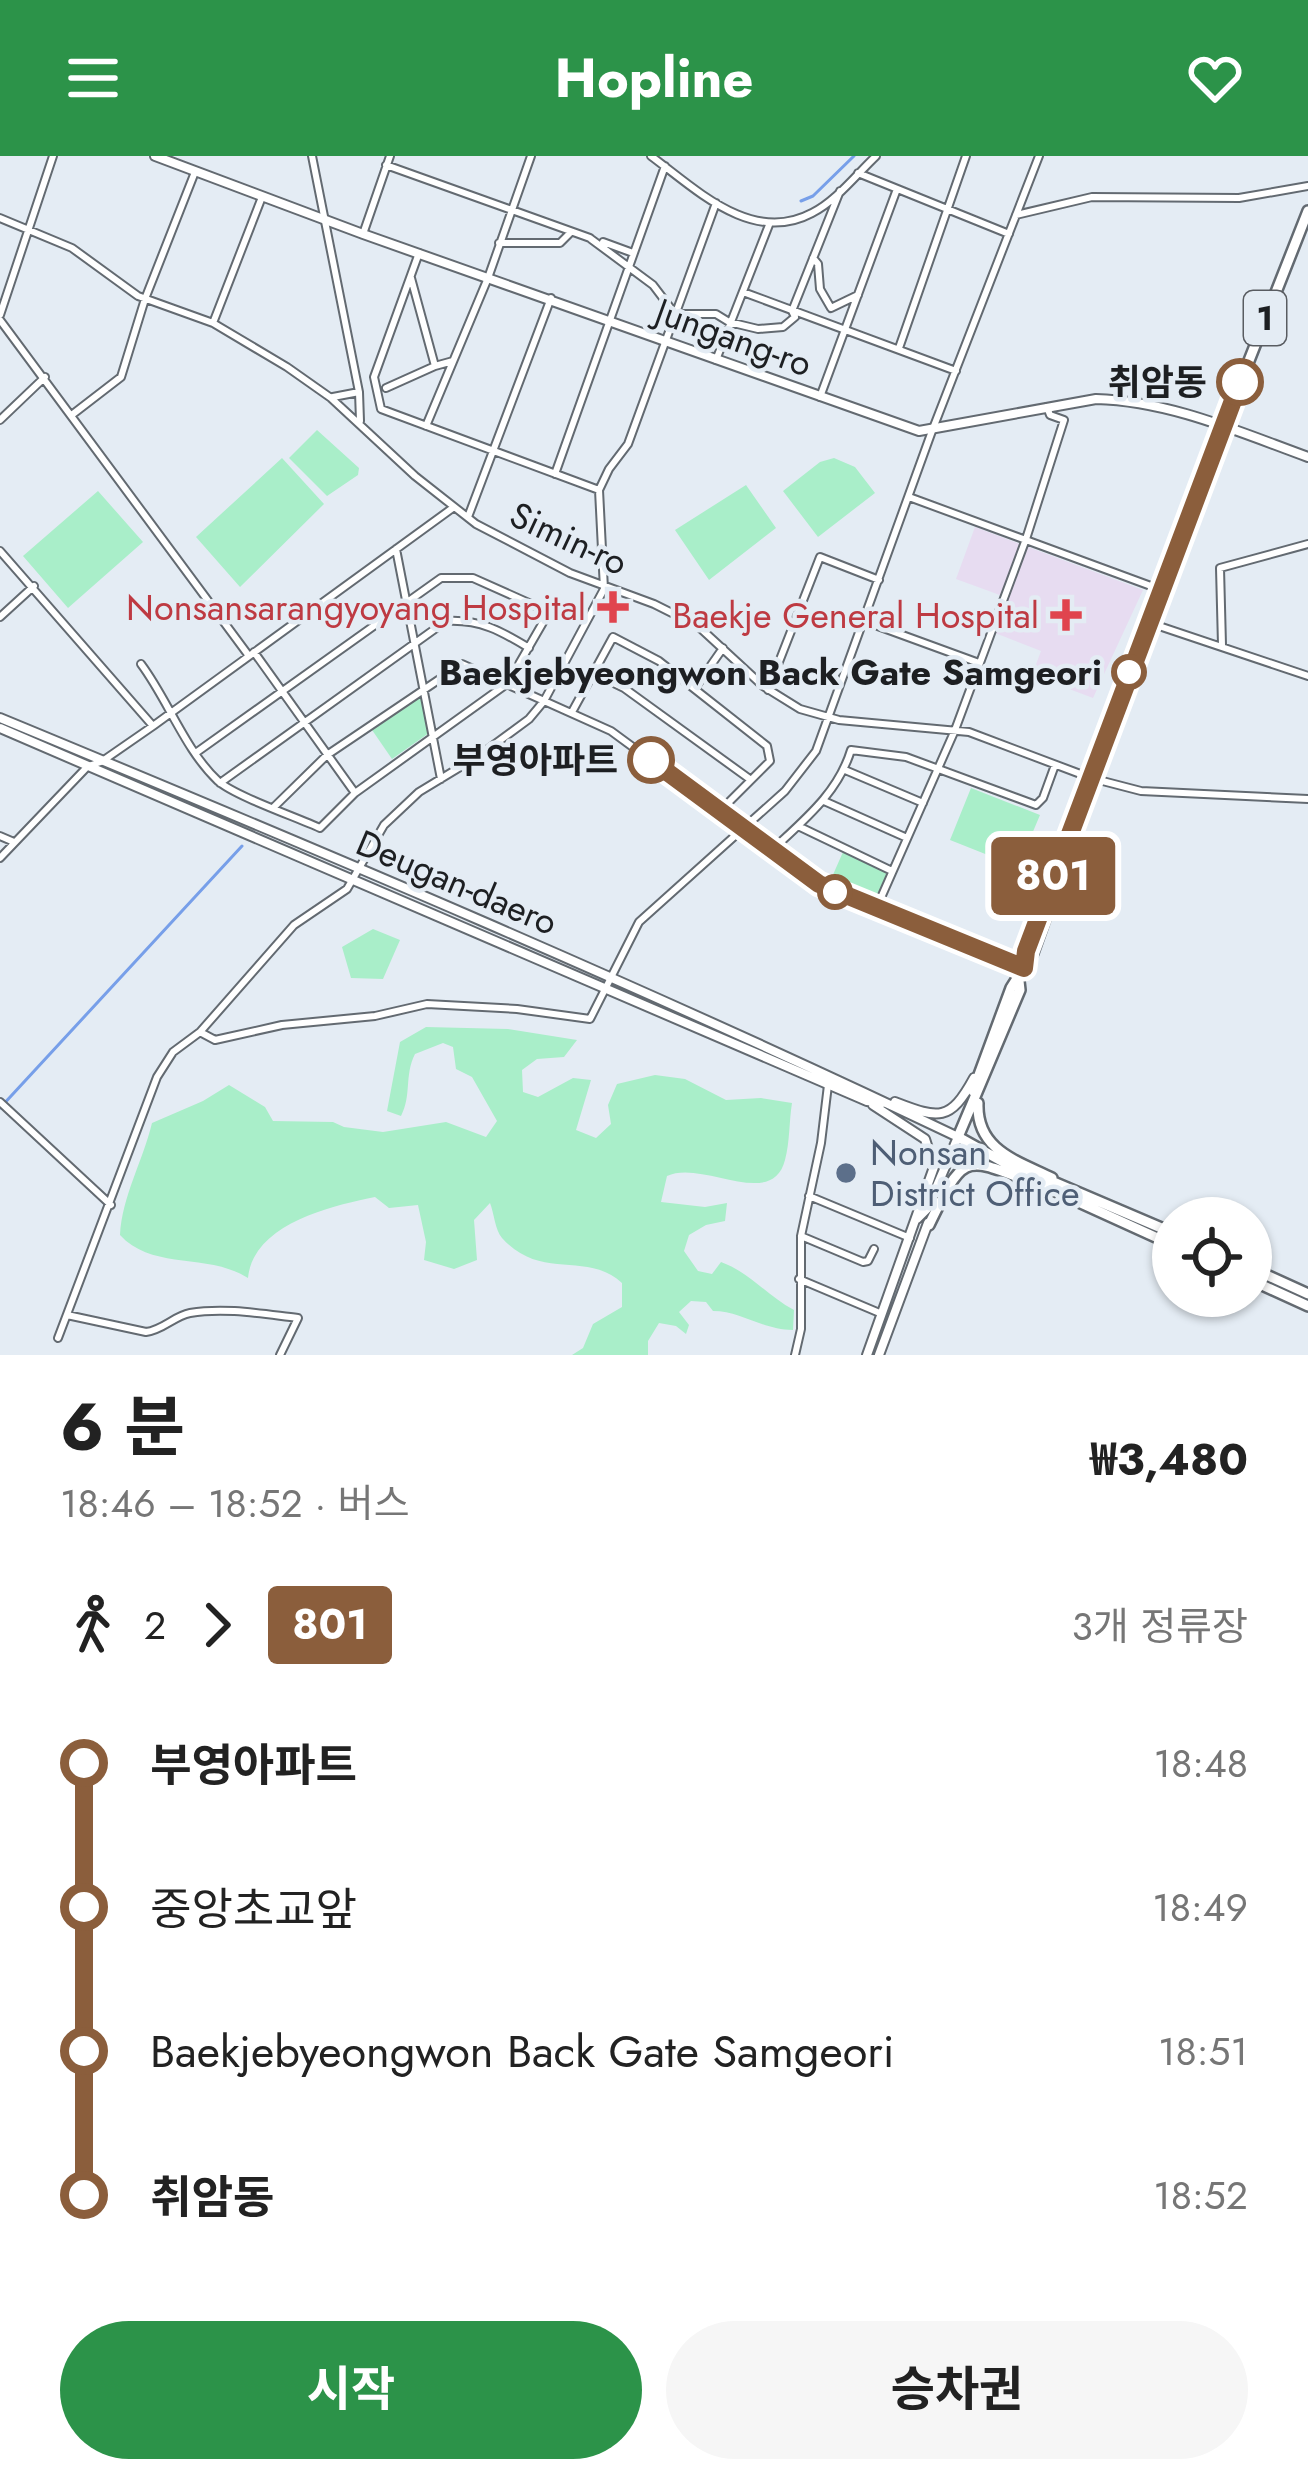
<!DOCTYPE html>
<html lang="ko">
<meta charset="utf-8">
<style>
body{margin:0;font-family:Jost,"Noto Sans KR",sans-serif;background:#f6f6f6;color:#222;height:100vh;display:flex;flex-direction:column;font-size:45px;white-space:nowrap}
*{box-sizing:border-box;margin:0}
p{font-size:39px;color:#767676}
.icon{flex:none;width:66px;height:66px;fill:none;stroke:currentColor;stroke-width:2;stroke-linecap:round;stroke-linejoin:round}
.map{position:relative;height:1199px;overflow:hidden}
.sheet{display:flex;flex-direction:column;background:#fff;flex:1}
.sheet>*{flex:none}
.badge{padding:0 24px;border-radius:9px;font-size:42px;line-height:78px}
.controls{position:absolute;left:1152px;top:1041px;display:grid;gap:24px}
.controls a{display:grid;place-items:center;width:120px;height:120px;border-radius:50%;background:#fff;box-shadow:0 3px 9px #0004;font-size:60px}
.map>.badge{position:absolute;translate:-50% -50%;box-shadow:0 0 0 6px #fff}
.legs{display:flex;align-items:center;gap:18px;height:132px;padding:0 60px;font-size:39px}
.legs p{margin-inline-start:auto}
.headline{display:flex;align-items:center;justify-content:space-between;height:204px;padding:0 60px}
h1{font-size:66px;font-weight:700;line-height:90px}
.primary-button{display:flex;gap:24px;margin-top:auto;padding:24px 60px}
.primary-button a{flex:1;height:138px;border-radius:72px;background:#2c9349;color:#fff;font-size:48px;font-weight:700;line-height:138px;text-align:center}
.primary-button a+a{background:#f6f6f6;color:#222}
ul{padding:0 60px;list-style:none}
li{display:flex;align-items:center;gap:42px;height:144px;font-size:45px}
li i{display:grid;place-items:center;width:18px;height:100%;margin:0 15px;background:currentColor}
li i::after{content:'';width:30px;height:30px;margin:-15px;border:9px solid;border-radius:50%;background:#fff}
li p{margin-inline-start:auto}
li:first-child i{background:linear-gradient(#0000 50%,currentColor 0)}
li:last-child i{background:linear-gradient(currentColor 50%,#0000 0)}
header{display:flex;justify-content:space-between;align-items:center;height:156px;padding:0 60px;background:#2c9349;color:#fff;font-size:54px;font-weight:700}
.map>svg:first-child{display:block}
.medical{fill:#e7dcf1}
.green{fill:#a9eec9}
.lines{fill:none;stroke-linecap:round;stroke-linejoin:round}
.stream{stroke:#779fe9;stroke-width:3}
.street-casing{stroke:#636a71;stroke-width:10}
.secondary-casing{stroke:#636a71;stroke-width:12}
.primary-casing{stroke:#636a71;stroke-width:14}
.street{stroke:#fff;stroke-width:6}
.secondary{stroke:#fff;stroke-width:8}
.primary{stroke:#fff;stroke-width:9}
.line-1-casing{stroke:#fff;stroke-width:27}
.line-1{stroke:#8b5e3c;stroke-width:18}
.stop-1-dot{fill:#fff;stroke:#8b5e3c;stroke-width:6}
.health-dot{fill:#e0444e;stroke:#e4ecf4;stroke-width:4.5}
.service-dot{fill:#5c6f8a;stroke:#e4ecf4;stroke-width:4.5}
.labels{text-anchor:middle;dominant-baseline:central;stroke-width:9;stroke-linejoin:round;paint-order:stroke}
.shield{fill:#e4ecf4;stroke:#595c61;stroke-width:3}
.shield-label{font-size:33px;font-weight:bold;fill:#1d1f22}
.street-label{font-size:36px;fill:#1d1f22;stroke:#e4ecf4}
.stop-label{font-size:36px;font-weight:bold;fill:#1d1f22;stroke:#e4ecf4;text-anchor:end}
.health-label{font-size:36px;fill:#be3a42;stroke:#e4ecf4;text-anchor:end}
.service-label{font-size:36px;fill:#4e5e75;stroke:#e4ecf4;text-anchor:start}
</style>
<header><svg class="icon" aria-label="menu" viewBox="0 0 24 24"><path d="M4 6h16M4 12h16M4 18h16"/></svg>Hopline<svg class="icon" aria-label="heart" viewBox="0 0 24 24"><path d="M12 20l-8-8c-3-5 5-10 8-4 3-6 11-1 8 4z"/></svg></header>
<div class="map">
<svg width="1308" height="1199" viewBox="0 0 1308 1199">
<rect width="100%" height="100%" fill="#e4ecf4"/>
<path class="medical" d="M975,371l168,63 -50,108 -61,-23 9,-24 -46,-18 13,-35 -52,-19z"/>
<path class="green" d="M317,274l42,38 -1,7 -31,21 -38,-38z
M282,302l42,46 -84,83 -44,-50z
M834,302l21,9 20,26 -57,44 -35,-46 37,-29z
M746,329l30,43 -67,52 -34,-50z
M98,335l45,51 -75,66 -45,-52z
M421,537l8,40 -37,26 -22,-32z
M971,632l69,27 -22,52 -68,-27z
M843,696l46,20 -14,33 -47,-19z
M373,773l27,11 -17,39 -32,-1 -9,-31z
M426,871l82,2 69,11 -13,17 -27,2 -15,11 1,22 15,5 35,-19 18,2 -15,50 20,8 15,-14 -3,-19 9,-21 38,-9 30,4 41,21 35,-2 31,5c-3,18 -2,39 -7,57 -13,51 -83,-1 -118,16l-6,26 44,5 22,-4 -2,18 -19,4 -17,10 -5,16 14,20 14,3 9,-12c30,11 46,34 73,48l-1,20c-30,0 -52,-19 -80,-19l-7,-9 -15,-1 -12,11 10,13 -3,9 -10,-8 -17,-3 -11,18v14h-76l11,-7 10,-24 29,-17v-24c-36,-33 -80,-1 -120,-45 -7,-8 -8,-25 -12,-35l-16,17 3,40 -23,9 -30,-9 2,-18 -8,-37 -29,3 -14,-11c-44,9 -122,27 -127,81 -41,-26 -95,-7 -128,-43 2,-39 23,-74 32,-112l51,-22 26,-16 36,22 8,14 60,1 11,5 39,5 63,-10 40,15 11,-16 -25,-44 -16,-8 -3,-22 -10,-4 -28,11c-11,22 -3,41 -14,62l-14,-5 13,-69z"/>
<g class="lines">
<path class="stream" d="M801,45l12,-5 41,-40
M0,952l242,-262"/>
<g class="street-casing">
<path id="street" d="M312,0l47,236 1,29
M651,0c46,34 101,89 161,57 24,-12 44,-38 64,-57
M386,9l204,73
M858,17l151,61
M1016,59l76,-18 147,1 69,-12
M0,62l72,30 66,48 75,27 74,44 44,31 84,78 61,48 94,49 84,31 44,22 65,60 37,23 39,11 130,12 122,46 50,13 167,8
M363,78l27,-78
M591,83l62,46 22,29h41l13,8 29,7 25,-2 12,-10 -3,-6 48,-120
M603,86l30,11
M499,87h61l11,-11
M419,97l-45,124 7,32 218,81
M813,102l5,6 2,25 11,19 27,-13
M411,122l24,88 18,-5
M743,136l213,79
M0,159l53,-159
M0,164l249,336
M213,167l49,-126
M899,192l67,-192
M716,204l53,-135
M386,232l49,-22
M333,241l26,-5
M820,241l77,-208
M73,258l48,-37 24,-78 50,-127
M0,264l45,-43
M426,270l62,-148 43,-122
M555,318l110,-308
M909,341l250,92
M468,361l83,-219
M396,393l45,230
M0,395l153,175
M604,433l-60,112 -15,18 -49,36 -61,37 -35,33 -37,64 -53,36 -94,107 15,8 67,-15 93,-9 52,-12 90,5 73,10 49,-97 146,-131 31,-40 116,-320 107,-275
M604,433l-5,-99 10,-21 19,-25 88,-241
M0,461l34,-31
M864,465l115,42
M1147,466l161,54
M1222,489l-2,-77 88,-24
M254,496l101,141
M141,508c27,36 44,86 77,117 17,15 78,36 102,47l35,-35 153,-110 41,-71 -76,-34h-32l-244,174
M593,517l31,15 127,92
M695,532l28,-40
M768,534l52,-133 59,23
M572,556l41,-75 46,24 108,85 3,15 -50,50
M845,614l78,33
M220,627l226,-162c34,-2 55,10 83,27
M824,645l83,37
M274,651l53,-52 135,-91 149,67 208,153 205,84
M798,670l94,45
M0,680l14,6
M772,694c32,-30 66,-57 79,-100l55,7 130,48 7,-7 12,-33
M0,702l88,-92 13,-4 52,-36 301,-219
M876,753l79,-179 71,-191 38,-119 -14,-5 -3,-8
M0,946l111,103
M809,1040l101,42
M801,1080l62,26 5,-1 6,-12
M799,1123l83,35
M67,1159l79,17c17,-2 28,-16 44,-19 35,-6 73,1 108,5l-18,37
M58,1182l99,-261 16,-25 27,-20
M795,1199l6,-26v-93l20,-93 7,-58"/>
</g>
<g class="secondary-casing">
<path id="secondary" d="M155,0l208,78 556,197 177,-32c74,2 143,33 212,58
M0,562c322,133 644,269 958,419l-31,72 -10,10
M0,572l867,373 15,2
M895,946c44,17 55,20 79,-24
M867,1199l67,-188 -9,-28 -52,-34
M879,1199l49,-132"/>
</g>
<g class="primary-casing">
<path id="primary" d="M1028,802l-2,-7 133,-362 149,-378
M1019,825l1,9 -62,147 105,58 110,50
M973,935l38,-103 22,-35 24,-68
M978,947c-2,47 39,58 74,75
M1044,1022l129,55
M929,1069c37,-77 35,-68 112,-39
M1251,1112l57,26
M1251,1124l57,26"/>
</g>
<use href="#street" class="street"/>
<use href="#secondary" class="secondary"/>
<use href="#primary" class="primary"/>
</g>
<g class="lines">
<g class="line-1-casing">
<path id="line-1" d="M651,604l168,124 205,84 2,-17 214,-569"/>
</g>
<use href="#line-1" class="line-1"/>
</g>
<g class="stop-1-dot">
<circle cx="1240" cy="226" r="21"/>
<circle cx="1129" cy="516" r="15"/>
<circle cx="651" cy="604" r="21"/>
<circle cx="835" cy="736" r="15"/>
</g>
<g class="health-dot">
<path d="M607 433h12v12h12v12h-12v12h-12v-12h-12v-12h12z"/>
<path d="M1060 441h12v12h12v12h-12v12h-12v-12h-12v-12h12z"/>
</g>
<circle class="service-dot" cx="846" cy="1017" r="12"/>
<g class="labels">
<rect class="shield" x="1244" y="135" width="42" height="54" rx="9"/>
<g class="shield-label">
<text x="1265" y="162">1</text>
</g>
<g class="street-label">
<text transform="translate(734 181) rotate(20)">Jungang-ro</text>
<text transform="translate(569 382) rotate(25)">Simin-ro</text>
<text transform="translate(457 726) rotate(23)">Deugan-daero</text>
</g>
<g class="stop-label">
<text x="1207" y="226">취암동</text>
<text x="1102" y="516">Baekjebyeongwon Back Gate Samgeori</text>
<text x="618" y="604">부영아파트</text>
</g>
<g class="health-label">
<text x="586" y="451">Nonsansarangyoyang Hospital</text>
<text x="1039" y="459">Baekje General Hospital</text>
</g>
<g class="service-label">
<text x="870" y="996">Nonsan<tspan x="870" dy="41">District Office</tspan></text>
</g>
</g>
</svg>
<div class="controls">
<a><svg class="icon" aria-label="locate" viewBox="0 0 24 24"><circle cx="12" cy="12" r="6"/><path d="M12 2v4M12 18v4M2 12h4M18 12h4"/></svg></a>
</div>
<b class="badge" style="left:1053px;top:720px;background:#8b5e3c;color:#fff">801</b>
</div>
<section class="sheet">
<div class="headline"><div><h1>6 분</h1><p>18:46 – 18:52 · 버스</p></div><b>₩3,480</b></div>
<div class="legs"><svg class="icon" aria-label="walk" viewBox="0 0 24 24"><circle cx="13" cy="4" r="2"/><path d="M13 8l-2 6 4 7M11 14l-3 7M7 12l3-4h3l4 4"/></svg>2<svg class="icon" aria-label="forward" viewBox="0 0 24 24"><path d="M9 5l7 7-7 7"/></svg><b class="badge" style="background:#8b5e3c;color:#fff">801</b><p>3개 정류장</p></div>
<ul>
<li><i style="color:#8b5e3c"></i><b>부영아파트</b><p>18:48</p></li>
<li><i style="color:#8b5e3c"></i><span>중앙초교앞</span><p>18:49</p></li>
<li><i style="color:#8b5e3c"></i><span>Baekjebyeongwon Back Gate Samgeori</span><p>18:51</p></li>
<li><i style="color:#8b5e3c"></i><b>취암동</b><p>18:52</p></li>
</ul>
<div class="primary-button"><a>시작</a><a>승차권</a></div>
</section>
